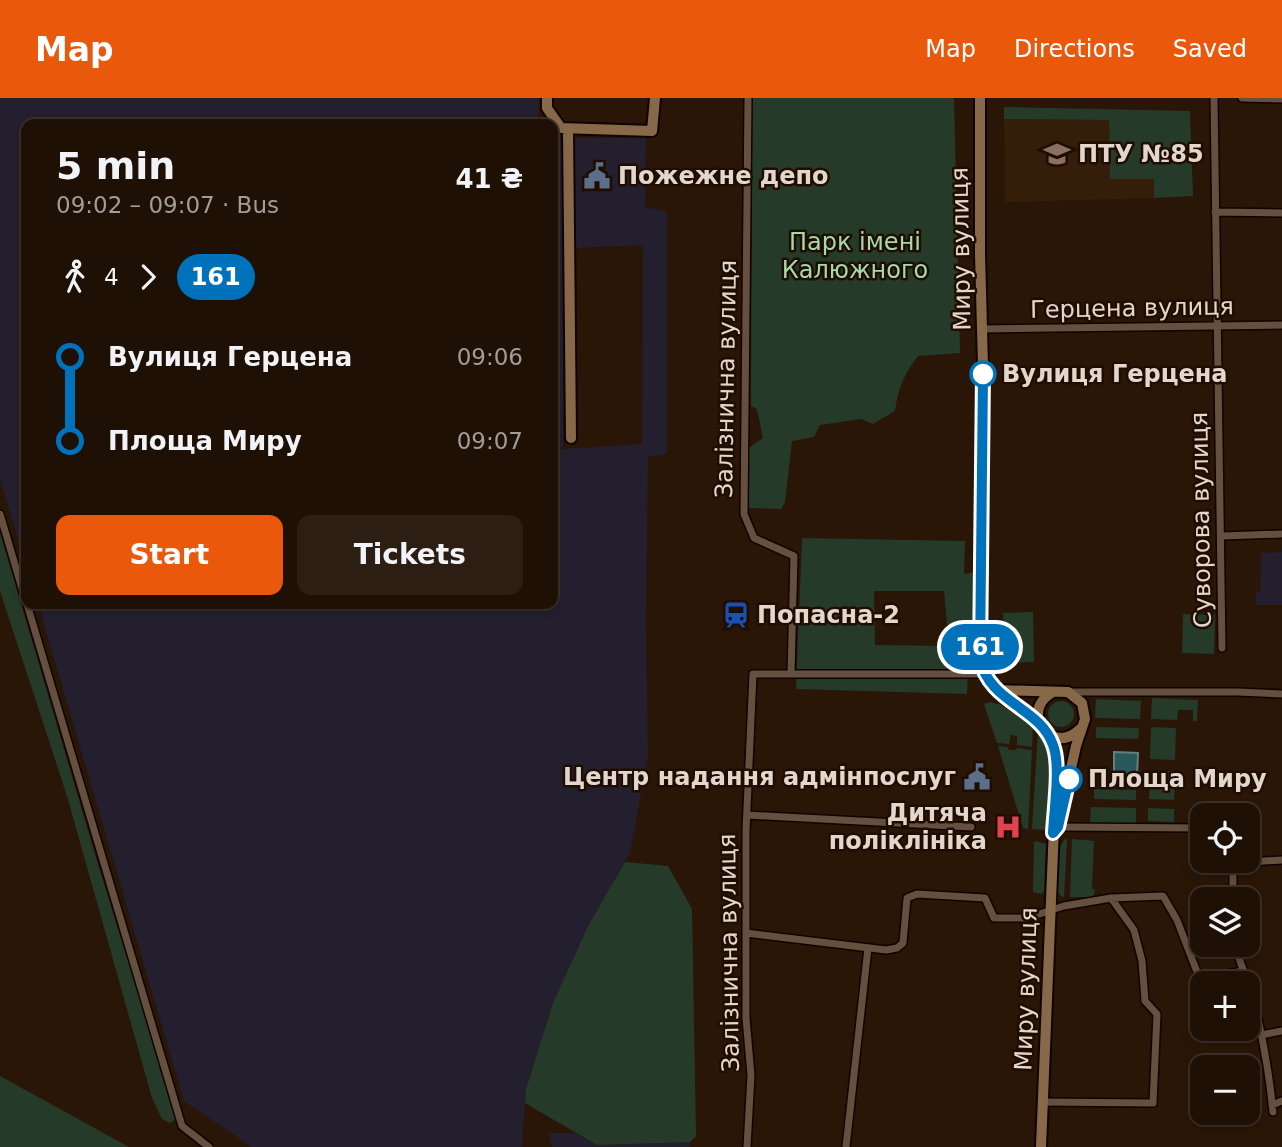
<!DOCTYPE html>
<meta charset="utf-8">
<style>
body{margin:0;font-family:"DejaVu Sans",sans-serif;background:#2c1e13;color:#f1f3f6;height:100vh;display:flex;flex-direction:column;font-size:26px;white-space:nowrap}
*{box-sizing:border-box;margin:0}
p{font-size:23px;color:#a19d9a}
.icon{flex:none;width:38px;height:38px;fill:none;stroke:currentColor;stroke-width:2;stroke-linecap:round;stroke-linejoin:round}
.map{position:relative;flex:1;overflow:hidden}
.details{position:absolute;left:21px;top:21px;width:537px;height:490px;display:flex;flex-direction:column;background:#1f1005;border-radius:14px;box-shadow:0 4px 10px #0003,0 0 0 2px #3c3027}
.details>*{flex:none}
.badge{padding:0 14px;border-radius:23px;font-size:24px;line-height:46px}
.buttons{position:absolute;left:1190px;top:705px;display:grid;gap:14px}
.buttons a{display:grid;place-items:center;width:70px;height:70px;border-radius:14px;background:#1f1005;box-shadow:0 4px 10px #0003,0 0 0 2px #3c3027;font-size:35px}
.map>.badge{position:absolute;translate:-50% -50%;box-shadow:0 0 0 4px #fff}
.legs{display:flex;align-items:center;gap:10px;height:77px;padding:0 35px;font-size:23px}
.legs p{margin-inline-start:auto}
.headline{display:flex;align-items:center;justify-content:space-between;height:119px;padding:0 35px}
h1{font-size:38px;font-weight:600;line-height:52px}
.primary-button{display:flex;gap:14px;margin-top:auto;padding:14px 35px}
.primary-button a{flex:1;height:80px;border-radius:14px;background:#ea580c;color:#fff;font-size:28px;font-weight:600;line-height:80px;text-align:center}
.primary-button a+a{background:#2c1e13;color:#f1f3f6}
ul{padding:0 35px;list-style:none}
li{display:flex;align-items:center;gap:24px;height:84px;font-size:26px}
li i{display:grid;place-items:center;width:10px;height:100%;margin:0 9px;background:currentColor}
li i::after{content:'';width:18px;height:18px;margin:-9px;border:5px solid;border-radius:50%;background:#1f1005}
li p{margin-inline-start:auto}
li:first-child i{background:linear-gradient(#0000 50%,currentColor 0)}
li:last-child i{background:linear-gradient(currentColor 50%,#0000 0)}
header{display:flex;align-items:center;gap:42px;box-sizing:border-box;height:98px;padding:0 35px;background:#ea580c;color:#fff}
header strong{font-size:33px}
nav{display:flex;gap:38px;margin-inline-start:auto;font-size:24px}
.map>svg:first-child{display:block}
.built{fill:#351e09}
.industrial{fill:#241f2f}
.green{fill:#263a29}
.water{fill:#2a595d;stroke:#627e7e;stroke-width:2}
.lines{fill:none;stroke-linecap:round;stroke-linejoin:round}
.street-casing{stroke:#100300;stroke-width:10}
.secondary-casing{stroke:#100300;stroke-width:14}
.street{stroke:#654f3f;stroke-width:7}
.secondary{stroke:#876949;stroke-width:10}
.line-1-casing{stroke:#fff;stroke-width:16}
.line-1{stroke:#0072bc;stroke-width:10}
.stop-1-dot{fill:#fff;stroke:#0072bc;stroke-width:3.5}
.labels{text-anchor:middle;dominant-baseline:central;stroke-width:5;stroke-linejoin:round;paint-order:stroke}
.poi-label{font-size:24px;font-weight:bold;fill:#e3d6cc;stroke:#1f0d02;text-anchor:start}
.park-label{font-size:24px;fill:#a5d9ac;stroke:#1f0d02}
.street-label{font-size:24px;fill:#e3d6cc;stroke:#1f0d02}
.stop-label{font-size:24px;font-weight:bold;fill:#e3d6cc;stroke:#1f0d02;text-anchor:start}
</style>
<header>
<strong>Map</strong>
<nav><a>Map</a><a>Directions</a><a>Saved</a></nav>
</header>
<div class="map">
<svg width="1282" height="1049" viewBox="0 0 1282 1049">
<rect width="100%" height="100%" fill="#291607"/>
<path class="built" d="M1004,21l105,1 1,59h44v19l-149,4z"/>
<path class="industrial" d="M0,0h539l-1,26h-512v442l-26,-87z
M571,40h75l-1,69 22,5v242l-19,3 -2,165 2,133 -18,98 -42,73 -35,77 -27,86 -4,58h-270l-68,-46 -146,-497h515v-465h10v310l79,-5 1,-199 -68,3z
M1282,442v65h-26v-12l4,-1 1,-39 20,-1z
M548,1035h27l22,12 93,-3v5h-138z"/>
<path class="green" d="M752,0h202l6,255 -42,3c-14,18 -20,33 -23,55l-22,13 -12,-5 -41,6 -6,12 -22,4 -7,61 -4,7 -33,-1 1,-60 14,-10 -6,-29 -6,-3z
M1004,9l186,4 3,85 -39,2v-19h-44l-1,-59 -105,-1z
M0,434l99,336 76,243v9l-5,3 -8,-4 -10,-21 -85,-302 -67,-205z
M802,440l163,3 -1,33 12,-2 -2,87 -26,-25 -4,-43h-70l1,54 74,1 19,21 -1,27 -171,-5z
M1033,514l1,50 -29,1 -2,-50z
M1183,516l32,1 -1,39 -32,-1z
M1152,600l46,2 -1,21h-4v-11h-15l-1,10 -26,-1z
M1096,601l45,2 -1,18 -45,-1z
M1048 616a13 13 0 1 1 26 0a13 13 0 1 1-26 0Z
M990,604l11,3 32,21 -1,21 -15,-2v-9l-6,-1 -2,9 -12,-1 -13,-39z
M1096,629l43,1 -1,11 -42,-1z
M1151,629l25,1 -1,32 -25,-1z
M1038,632l11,18 -1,82 -16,-1z
M998,648l10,1 1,3h7l1,-2 15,2 -4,79 -5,-1z
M1150,673h25l-1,29 -25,-1z
M1094,691l42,1v10l-42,-1z
M1091,709l45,1v16l-46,-1z
M1148,710l26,1v13l-26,-1z
M1066,740l1,2 -3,57 -5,-2c-5,-14 -4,-48 7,-57z
M1072,741l22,2 -2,47 3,2 -1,5 -3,2h-21z
M1036,743l10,3 -2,48 -3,2 -8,-2 1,-50z
M625,764l43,4 24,43 4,227 -6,6 -93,3 -72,-42 1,-14 27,-86 35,-77z
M0,978l129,71h-129z"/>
<path class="water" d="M1114,654l24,1 -1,24 -23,-1z"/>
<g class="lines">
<g class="street-casing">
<path id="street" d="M748,0l-4,416 10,24 40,18 -3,118
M1214,0l8,550
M1242,0l40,1
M1215,114l67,1
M982,231l300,-4
M0,416l26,88
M1221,438l61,-2
M27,506l155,522 27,21
M1069,594h169l44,2
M747,717l224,12
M1058,729l144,1
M1231,763l2,2 49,-3
M1233,802v-37
M746,835l140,17 11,-2 6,-5 4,-45 10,-4 68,4 9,20h33l37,-12 47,-8 52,-2 14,24 22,57 7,1 37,-7
M1236,847c2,16 9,27 14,42 11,40 19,84 23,125
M1261,937l21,-4
M1042,1004l111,1 4,-89 -12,-13 -3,-40 -8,-31 -23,-32
M1272,1007l10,-4
M747,1049l4,-72 -5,-57v-187l7,-157h231
M846,1049l22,-199"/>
</g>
<g class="secondary-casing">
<path id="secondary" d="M547,0v10l14,20 91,3 3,-33
M980,0v156l3,112 -3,293c8,42 58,48 73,85 4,9 2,23 3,33l-15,370
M568,31l3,309
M995,592l73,2 14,11 3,16 -9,27 -18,80
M1040,628c-5,-15 -1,-26 13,-34
M1047,636c12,7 23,5 33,-5"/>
</g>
<use href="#street" class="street"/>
<use href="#secondary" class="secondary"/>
</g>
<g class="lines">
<g class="line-1-casing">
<path id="line-1" d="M983,276l-3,285c9,44 60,48 73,86 8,20 1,65 0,88l5,-6 11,-48"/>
</g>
<use href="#line-1" class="line-1"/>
</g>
<defs>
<g id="university-bare" transform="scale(2.1)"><path d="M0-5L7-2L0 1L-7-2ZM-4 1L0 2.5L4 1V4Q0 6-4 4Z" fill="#8d6e63" stroke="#1f0d02" stroke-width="2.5" paint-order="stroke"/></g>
<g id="civic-bare" transform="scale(2.1)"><path d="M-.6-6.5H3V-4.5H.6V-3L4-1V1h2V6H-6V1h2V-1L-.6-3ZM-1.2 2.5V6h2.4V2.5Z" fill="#5c6f8a" stroke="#1f0d02" stroke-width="2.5" paint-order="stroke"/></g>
<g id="station-bare" transform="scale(2.1)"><path d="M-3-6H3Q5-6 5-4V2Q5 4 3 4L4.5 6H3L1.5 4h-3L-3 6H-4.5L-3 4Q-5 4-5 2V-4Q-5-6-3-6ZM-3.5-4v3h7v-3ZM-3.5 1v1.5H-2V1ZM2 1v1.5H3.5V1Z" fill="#1a4fb4" stroke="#1f0d02" stroke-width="2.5" paint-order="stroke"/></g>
<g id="hospital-bare" transform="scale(2.1)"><path d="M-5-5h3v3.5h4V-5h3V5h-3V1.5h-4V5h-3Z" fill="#e0444e" stroke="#1f0d02" stroke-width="2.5" paint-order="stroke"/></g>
</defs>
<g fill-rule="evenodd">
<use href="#university-bare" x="1057" y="56"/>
<use href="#civic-bare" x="597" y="78"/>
<use href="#station-bare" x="736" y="517"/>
<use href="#civic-bare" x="977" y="679"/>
<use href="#hospital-bare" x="1008" y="729"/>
</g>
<g class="stop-1-dot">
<circle cx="983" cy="276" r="12"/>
<circle cx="1069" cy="681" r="12"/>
</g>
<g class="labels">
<g class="poi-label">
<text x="1078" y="56">ПТУ №85</text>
<text x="618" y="78">Пожежне депо</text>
<text x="757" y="517">Попасна-2</text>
<text x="956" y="679" text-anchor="end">Центр надання адмінпослуг</text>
<text x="987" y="715" text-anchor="end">Дитяча<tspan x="987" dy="28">поліклініка</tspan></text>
</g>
<g class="park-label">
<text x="855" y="144">Парк імені<tspan x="855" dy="28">Калюжного</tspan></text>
</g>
<g class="street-label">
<text transform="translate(961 151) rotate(-91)">Миру вулиця</text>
<text transform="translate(1132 210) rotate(-1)">Герцена вулиця</text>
<text transform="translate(726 281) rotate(-89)">Залізнична вулиця</text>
<text transform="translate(1201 422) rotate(-91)">Суворова вулиця</text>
<text transform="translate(729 855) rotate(-91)">Залізнична вулиця</text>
<text transform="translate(1026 891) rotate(-88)">Миру вулиця</text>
</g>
<g class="stop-label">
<text x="1002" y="276">Вулиця Герцена</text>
<text x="1088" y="681">Площа Миру</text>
</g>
</g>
</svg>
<div class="buttons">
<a><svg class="icon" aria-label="locate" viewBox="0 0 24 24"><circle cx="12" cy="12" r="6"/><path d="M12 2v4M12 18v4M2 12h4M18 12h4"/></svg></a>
<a><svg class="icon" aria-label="layers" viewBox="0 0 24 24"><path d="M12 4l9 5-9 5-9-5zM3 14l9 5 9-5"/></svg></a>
<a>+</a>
<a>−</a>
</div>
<b class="badge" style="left:980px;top:549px;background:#0072bc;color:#fff">161</b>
<section class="details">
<div class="headline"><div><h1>5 min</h1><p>09:02 – 09:07 · Bus</p></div><b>41 ₴</b></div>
<div class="legs"><svg class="icon" aria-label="walk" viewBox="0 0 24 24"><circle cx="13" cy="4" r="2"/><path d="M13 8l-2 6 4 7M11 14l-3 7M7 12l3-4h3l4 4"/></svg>4<svg class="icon" aria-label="forward" viewBox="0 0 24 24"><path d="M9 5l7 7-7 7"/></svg><b class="badge" style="background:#0072bc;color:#fff">161</b></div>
<ul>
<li><i style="color:#0072bc"></i><b>Вулиця Герцена</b><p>09:06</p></li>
<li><i style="color:#0072bc"></i><b>Площа Миру</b><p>09:07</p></li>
</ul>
<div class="primary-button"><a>Start</a><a>Tickets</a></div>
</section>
</div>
